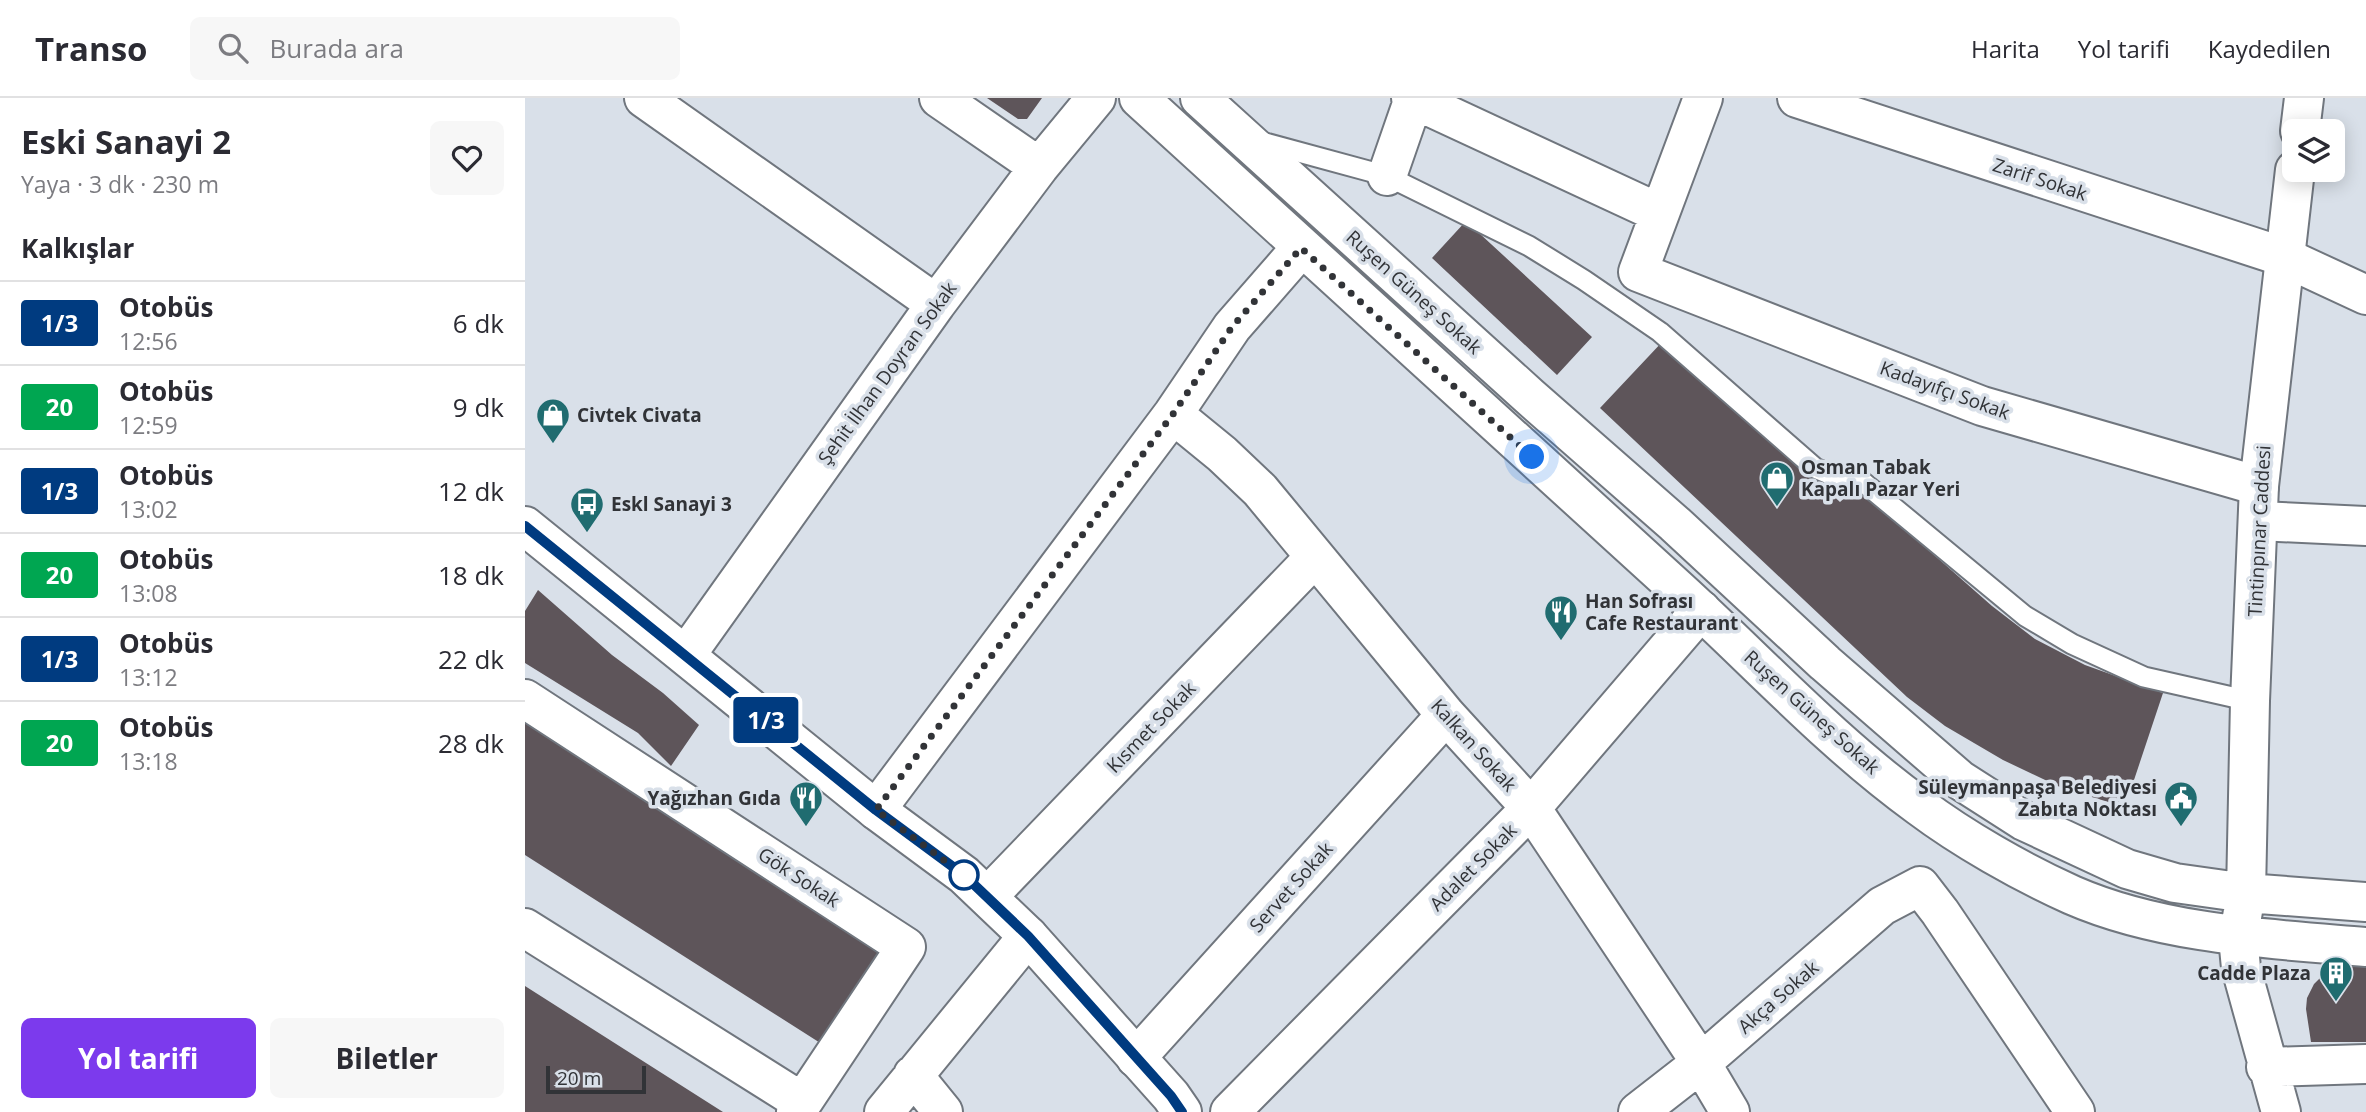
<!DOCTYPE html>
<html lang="tr">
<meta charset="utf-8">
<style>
body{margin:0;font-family:"Open Sans",sans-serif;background:#f7f7f7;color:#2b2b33;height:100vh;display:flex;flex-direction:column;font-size:26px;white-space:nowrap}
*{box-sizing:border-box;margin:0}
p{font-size:23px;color:#7c7c81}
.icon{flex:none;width:38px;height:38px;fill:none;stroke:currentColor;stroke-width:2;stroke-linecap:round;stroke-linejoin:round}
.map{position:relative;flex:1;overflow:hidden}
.panel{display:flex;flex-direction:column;background:#fff;width:525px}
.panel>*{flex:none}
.badge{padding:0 14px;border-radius:5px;font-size:24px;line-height:46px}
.tools{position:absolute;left:1757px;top:21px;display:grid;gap:14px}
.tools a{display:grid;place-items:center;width:63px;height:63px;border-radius:10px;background:#fff;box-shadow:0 4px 18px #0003;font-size:35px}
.scale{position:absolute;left:21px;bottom:18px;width:100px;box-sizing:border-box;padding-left:7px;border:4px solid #313337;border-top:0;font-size:19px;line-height:24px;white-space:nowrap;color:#313337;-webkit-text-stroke:5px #d9e0e9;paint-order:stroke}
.you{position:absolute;width:35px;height:35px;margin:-18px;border:5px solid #fff;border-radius:50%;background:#1a73e8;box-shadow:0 0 0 10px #1a73e833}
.map>.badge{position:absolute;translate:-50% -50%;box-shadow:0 0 0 4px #fff}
h2{padding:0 21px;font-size:26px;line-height:63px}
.round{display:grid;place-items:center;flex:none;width:74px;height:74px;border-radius:10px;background:#f7f7f7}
.summary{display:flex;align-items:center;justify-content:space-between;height:119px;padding:0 21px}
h1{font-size:33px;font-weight:700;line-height:52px}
.action{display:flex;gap:14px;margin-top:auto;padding:14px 21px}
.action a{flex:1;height:80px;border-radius:10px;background:#7c3aed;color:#fff;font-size:28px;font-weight:700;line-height:80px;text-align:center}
.action a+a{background:#f7f7f7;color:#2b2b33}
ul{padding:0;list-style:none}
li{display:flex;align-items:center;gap:21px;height:84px;padding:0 21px;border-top:2px solid #e1e1e2}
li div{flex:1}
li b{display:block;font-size:26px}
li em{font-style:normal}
li .badge{min-width:77px;font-weight:700;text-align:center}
header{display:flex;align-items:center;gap:42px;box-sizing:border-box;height:98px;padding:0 35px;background:#fff;border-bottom:2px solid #e1e1e2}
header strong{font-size:33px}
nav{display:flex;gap:38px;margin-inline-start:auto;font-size:24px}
.search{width:490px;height:63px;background:#f7f7f7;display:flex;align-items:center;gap:18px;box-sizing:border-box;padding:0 24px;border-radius:10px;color:#7c7c81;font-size:26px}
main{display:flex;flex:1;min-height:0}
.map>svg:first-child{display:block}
.building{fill:#5e555a}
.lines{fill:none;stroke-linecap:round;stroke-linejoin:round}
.lane-casing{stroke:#70767e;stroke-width:23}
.street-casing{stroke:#70767e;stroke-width:42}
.secondary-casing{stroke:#70767e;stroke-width:42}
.lane{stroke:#fff;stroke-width:19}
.street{stroke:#fff;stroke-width:38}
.secondary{stroke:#fff;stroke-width:38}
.line-casing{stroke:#fff;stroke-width:16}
.line{stroke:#003b80;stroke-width:10}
.walk{stroke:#313337;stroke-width:7;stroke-dasharray:0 12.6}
.stop-dot{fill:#fff;stroke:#003b80;stroke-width:3.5}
.labels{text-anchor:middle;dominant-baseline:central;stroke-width:7;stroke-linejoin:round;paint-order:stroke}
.street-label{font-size:19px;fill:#313337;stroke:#d9e0e9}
.poi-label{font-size:19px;font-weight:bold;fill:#313337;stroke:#d9e0e9;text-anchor:start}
</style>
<header>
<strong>Transo</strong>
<div class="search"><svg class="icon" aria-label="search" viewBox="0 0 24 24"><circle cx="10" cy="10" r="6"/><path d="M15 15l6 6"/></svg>Burada ara</div>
<nav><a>Harita</a><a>Yol tarifi</a><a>Kaydedilen</a></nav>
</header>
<main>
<section class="panel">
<div class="summary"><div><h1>Eski Sanayi 2</h1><p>Yaya · 3 dk · 230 m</p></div><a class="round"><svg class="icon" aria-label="heart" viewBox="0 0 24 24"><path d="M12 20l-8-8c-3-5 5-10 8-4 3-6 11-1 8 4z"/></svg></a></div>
<h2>Kalkışlar</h2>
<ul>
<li><span class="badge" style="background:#003b80;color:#fff">1/3</span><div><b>Otobüs</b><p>12:56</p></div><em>6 dk</em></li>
<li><span class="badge" style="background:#00a651;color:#fff">20</span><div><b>Otobüs</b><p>12:59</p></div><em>9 dk</em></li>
<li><span class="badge" style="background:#003b80;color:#fff">1/3</span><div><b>Otobüs</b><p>13:02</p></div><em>12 dk</em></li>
<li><span class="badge" style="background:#00a651;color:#fff">20</span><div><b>Otobüs</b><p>13:08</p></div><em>18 dk</em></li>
<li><span class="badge" style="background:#003b80;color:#fff">1/3</span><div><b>Otobüs</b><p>13:12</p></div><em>22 dk</em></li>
<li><span class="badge" style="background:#00a651;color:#fff">20</span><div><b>Otobüs</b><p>13:18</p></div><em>28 dk</em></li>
</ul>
<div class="action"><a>Yol tarifi</a><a>Biletler</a></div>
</section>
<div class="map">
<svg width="1841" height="1014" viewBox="0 0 1841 1014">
<rect width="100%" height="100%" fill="#d9e0e9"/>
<path class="building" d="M462,0h55l-15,21h-9z
M941,123l126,116 -35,38 -125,-117z
M1139,242l176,162 17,-15 135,119 43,33 50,26 78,28 -38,114 -63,-19 -59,-28 -58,-34 -38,-29 -307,-289z
M13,492l74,65 51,38 36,32 -28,41 -33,-33 -113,-70v-52z
M0,622l358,233 -58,93 -300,-191z
M1823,867l18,2v75h-55l-5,-33 1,-11 7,-14 11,-11z
M0,888l198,126h-198z"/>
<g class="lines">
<g class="lane-casing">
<path id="lane" d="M733,43l129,35 142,70 55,34 76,52 155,136 19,8 29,6 162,134 47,28 72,33 106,24"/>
</g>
<g class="street-casing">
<path id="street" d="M119,0l292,206
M414,0l100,69
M886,0l248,115
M1178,0l-65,174 344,134 277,80
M1272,0l487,159 82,38
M862,78l27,-78
M648,316l49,40 38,36 186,225 85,93 170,255 29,49
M1733,423l108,5
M161,557l250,-351 103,-137 57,-69
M0,601l381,248 -110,165
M351,712l297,-396 59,-87 69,-79
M463,798l327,-339
M0,830l277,174
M1713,839l3,31 40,144
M611,960l310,-343
M1741,969l100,-3
M388,977l30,37
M359,1014l144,-176
M705,1014l301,-304 170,-198
M1113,1014l63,-49 181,-157 38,-20 20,26 135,200"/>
</g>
<g class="secondary-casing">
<path id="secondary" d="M614,0c179,165 359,329 540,492 79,72 153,153 240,216 44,33 102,66 153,89 89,39 198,44 294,52
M675,0l329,298 146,128 150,139 135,117 64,41 103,48 48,14 71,10 120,9
M1775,33l4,-33
M0,428l351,284 88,65 64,61 143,160 11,16
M1717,819l4,-24 4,-192 9,-215 36,-316"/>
</g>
<use href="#lane" class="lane"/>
<use href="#street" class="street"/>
<use href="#secondary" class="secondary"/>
</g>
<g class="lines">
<g class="line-casing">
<path id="line" d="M0,428l351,284 88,65 64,61 143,160 11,16"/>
</g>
<use href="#line" class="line"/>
<path class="walk" d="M439,777l-88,-65 297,-396 59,-87 69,-79 231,209"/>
</g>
<defs>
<g id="shop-pin" transform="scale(1.75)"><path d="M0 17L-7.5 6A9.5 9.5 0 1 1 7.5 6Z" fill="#206c70" stroke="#d9e0e9"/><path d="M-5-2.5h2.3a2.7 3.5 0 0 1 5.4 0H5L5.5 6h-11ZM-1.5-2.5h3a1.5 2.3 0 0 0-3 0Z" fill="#fff"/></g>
<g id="bus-pin" transform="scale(1.75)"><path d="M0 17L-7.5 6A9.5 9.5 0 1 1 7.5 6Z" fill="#206c70" stroke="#d9e0e9"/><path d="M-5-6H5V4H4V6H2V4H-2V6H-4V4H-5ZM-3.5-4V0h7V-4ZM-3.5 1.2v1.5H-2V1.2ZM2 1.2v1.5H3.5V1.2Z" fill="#fff"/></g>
<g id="restaurant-pin" transform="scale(1.75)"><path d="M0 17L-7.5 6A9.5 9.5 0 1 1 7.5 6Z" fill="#206c70" stroke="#d9e0e9"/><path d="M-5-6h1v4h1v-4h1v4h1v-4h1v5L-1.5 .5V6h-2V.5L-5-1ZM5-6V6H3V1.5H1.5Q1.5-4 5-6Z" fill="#fff"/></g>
<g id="civic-pin" transform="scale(1.75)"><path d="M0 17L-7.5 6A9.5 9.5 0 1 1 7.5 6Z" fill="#206c70" stroke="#d9e0e9"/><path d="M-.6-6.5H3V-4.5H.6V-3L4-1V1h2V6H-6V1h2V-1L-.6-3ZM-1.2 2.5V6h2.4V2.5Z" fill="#fff"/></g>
<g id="building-pin" transform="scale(1.75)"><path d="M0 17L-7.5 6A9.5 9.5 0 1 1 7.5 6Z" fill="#206c70" stroke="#d9e0e9"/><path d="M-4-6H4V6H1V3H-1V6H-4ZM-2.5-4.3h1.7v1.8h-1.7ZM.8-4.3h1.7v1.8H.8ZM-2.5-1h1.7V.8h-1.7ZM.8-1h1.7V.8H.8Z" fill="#fff"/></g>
</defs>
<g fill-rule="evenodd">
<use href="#shop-pin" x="28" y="317"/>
<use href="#shop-pin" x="1252" y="380"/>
<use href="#bus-pin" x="62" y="406"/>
<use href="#restaurant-pin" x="1036" y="514"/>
<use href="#restaurant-pin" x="281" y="700"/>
<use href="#civic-pin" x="1656" y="700"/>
<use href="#building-pin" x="1811" y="875"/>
</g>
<circle class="stop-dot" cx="439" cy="777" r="14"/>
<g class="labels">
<g class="street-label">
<text transform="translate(1515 81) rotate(18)">Zarif Sokak</text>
<text transform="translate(889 194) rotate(42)">Ruşen Güneş Sokak</text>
<text transform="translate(362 275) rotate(-54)">Şehit İlhan Doyran Sokak</text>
<text transform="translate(1420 292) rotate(20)">Kadayıfçı Sokak</text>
<text transform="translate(1734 433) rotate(-87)">Tintinpınar Caddesi</text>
<text transform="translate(1287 614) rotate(42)">Ruşen Güneş Sokak</text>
<text transform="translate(626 629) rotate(-46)">Kısmet Sokak</text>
<text transform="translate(949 647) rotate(48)">Kalkan Sokak</text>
<text transform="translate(948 769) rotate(-45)">Adalet Sokak</text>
<text transform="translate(274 779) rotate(33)">Gök Sokak</text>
<text transform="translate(766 789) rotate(-48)">Servet Sokak</text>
<text transform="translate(1253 899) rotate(-41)">Akça Sokak</text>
</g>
<g class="poi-label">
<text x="52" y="317">Civtek Civata</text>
<text x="1276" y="369">Osman Tabak<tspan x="1276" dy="22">Kapalı Pazar Yeri</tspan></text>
<text x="86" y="406">Eskl Sanayi 3</text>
<text x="1060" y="503">Han Sofrası<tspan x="1060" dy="22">Cafe Restaurant</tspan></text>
<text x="1632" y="689" text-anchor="end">Süleymanpaşa Belediyesi<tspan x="1632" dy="22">Zabıta Noktası</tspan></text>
<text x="256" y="700" text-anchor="end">Yağızhan Gıda</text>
<text x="1786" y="875" text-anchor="end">Cadde Plaza</text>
</g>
</g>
</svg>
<div class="tools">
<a><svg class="icon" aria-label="layers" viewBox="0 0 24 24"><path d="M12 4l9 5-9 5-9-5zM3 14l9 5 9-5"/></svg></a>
</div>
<div class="scale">20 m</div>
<div class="you" style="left:1007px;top:359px"></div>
<b class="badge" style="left:241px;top:622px;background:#003b80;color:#fff">1/3</b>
</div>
</main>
